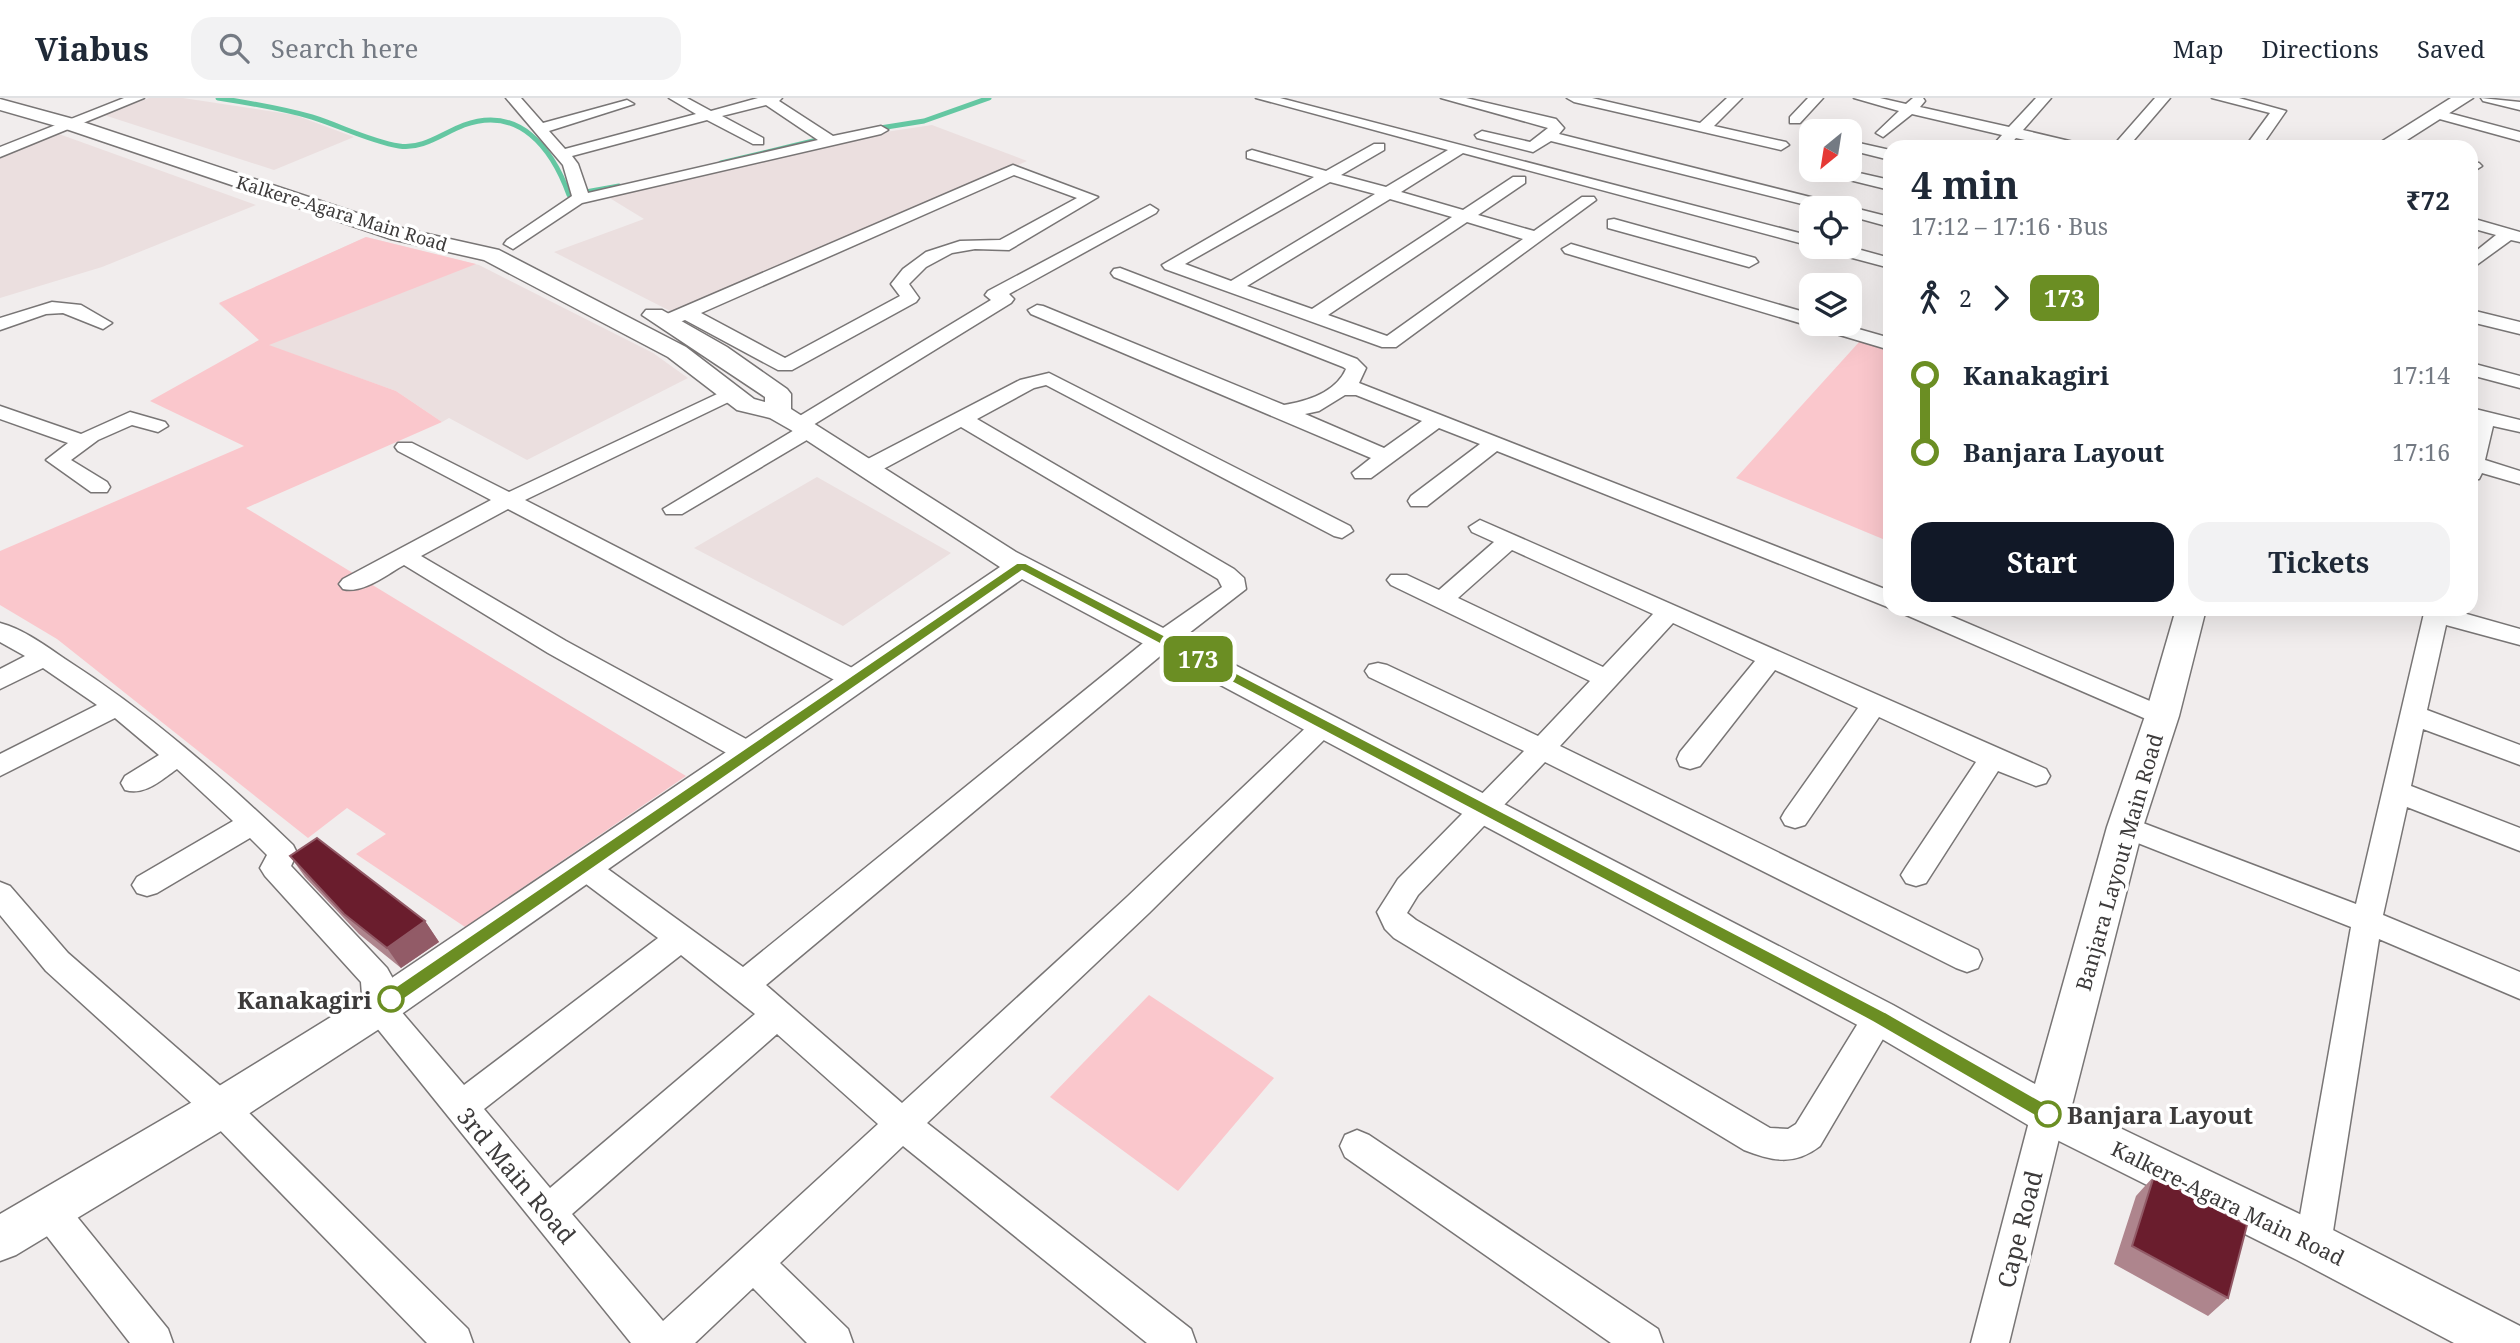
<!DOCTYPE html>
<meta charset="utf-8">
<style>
body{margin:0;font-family:"Noto Serif",serif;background:#f2f2f3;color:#1f2937;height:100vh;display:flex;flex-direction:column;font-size:26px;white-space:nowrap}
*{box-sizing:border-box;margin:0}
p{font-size:23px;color:#747a83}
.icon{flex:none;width:38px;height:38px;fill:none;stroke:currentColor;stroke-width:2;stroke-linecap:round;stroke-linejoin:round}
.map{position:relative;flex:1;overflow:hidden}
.sheet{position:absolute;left:1883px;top:42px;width:595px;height:476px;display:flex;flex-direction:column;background:#fff;border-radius:21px;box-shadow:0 7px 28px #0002}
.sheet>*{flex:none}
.badge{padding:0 14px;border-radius:10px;font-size:24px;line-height:46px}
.needle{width:46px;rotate:210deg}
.fabs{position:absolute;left:1799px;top:21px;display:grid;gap:14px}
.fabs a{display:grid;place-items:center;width:63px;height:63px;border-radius:14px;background:#fff;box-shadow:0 7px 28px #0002;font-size:35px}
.map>.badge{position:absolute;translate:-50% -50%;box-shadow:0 0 0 4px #fff}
.legs{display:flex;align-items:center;gap:10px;height:77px;padding:0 28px;font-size:23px}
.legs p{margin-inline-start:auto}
.summary{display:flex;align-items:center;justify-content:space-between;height:119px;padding:0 28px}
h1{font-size:38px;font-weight:700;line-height:52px}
.cta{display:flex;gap:14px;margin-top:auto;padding:14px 28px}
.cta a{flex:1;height:80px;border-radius:21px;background:#111827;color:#fff;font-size:28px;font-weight:700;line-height:80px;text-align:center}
.cta a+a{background:#f2f2f3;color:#1f2937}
ul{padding:0 28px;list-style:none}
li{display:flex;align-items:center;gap:24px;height:77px;font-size:26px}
li i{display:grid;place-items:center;width:10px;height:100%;margin:0 9px;background:currentColor}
li i::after{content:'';width:18px;height:18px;margin:-9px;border:5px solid;border-radius:50%;background:#fff}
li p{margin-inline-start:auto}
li:first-child i{background:linear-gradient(#0000 50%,currentColor 0)}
li:last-child i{background:linear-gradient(currentColor 50%,#0000 0)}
header{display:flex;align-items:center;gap:42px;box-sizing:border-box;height:98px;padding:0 35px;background:#fff;border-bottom:2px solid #e0e1e3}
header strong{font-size:33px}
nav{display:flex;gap:38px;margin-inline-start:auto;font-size:24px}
.search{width:490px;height:63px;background:#f2f2f3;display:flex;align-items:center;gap:18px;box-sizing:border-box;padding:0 24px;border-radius:21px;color:#747a83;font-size:26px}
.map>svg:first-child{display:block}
.built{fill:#ebdfdf}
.green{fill:#fac7cc}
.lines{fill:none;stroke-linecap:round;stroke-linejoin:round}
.stream{stroke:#64c7a2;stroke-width:5}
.minor-casing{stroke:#787575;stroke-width:3}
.tertiary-casing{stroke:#787575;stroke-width:3}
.minor{fill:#fff;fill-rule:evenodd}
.tertiary{fill:#fff;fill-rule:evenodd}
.wall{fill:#ae858d}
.shaded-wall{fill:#925b67}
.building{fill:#6a1d2d;stroke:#925b67;stroke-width:2}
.line-1{fill:#6b8e23;stroke:#fff;stroke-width:2}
.stop-1-dot{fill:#fff;stroke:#6b8e23;stroke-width:3.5}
.labels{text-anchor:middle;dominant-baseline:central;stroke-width:7;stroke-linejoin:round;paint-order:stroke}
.far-street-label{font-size:18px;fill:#3d3b3b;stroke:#fff}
.street-label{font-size:21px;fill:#3d3b3b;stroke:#fff}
.near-stop-label{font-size:24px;font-weight:bold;fill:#3d3b3b;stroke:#fff;text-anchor:end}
.near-street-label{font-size:24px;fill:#3d3b3b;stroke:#fff}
</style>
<header>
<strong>Viabus</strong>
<div class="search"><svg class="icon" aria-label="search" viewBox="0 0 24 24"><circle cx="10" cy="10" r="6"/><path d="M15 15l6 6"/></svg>Search here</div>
<nav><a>Map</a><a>Directions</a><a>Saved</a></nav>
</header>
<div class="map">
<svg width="2520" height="1245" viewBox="0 0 2520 1245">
<rect width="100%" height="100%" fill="#f1eded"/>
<path class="built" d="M149,0h34l112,17 59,22 -80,33 -170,-55z
M932,27l95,36 -345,156 -128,-65 90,-33 -36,-22 244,-60z
M59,36l197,71 -154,62 -102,31v-140z
M366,139l113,28 174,88 35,25 -161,82 -78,-42 -7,4 -46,-31 -129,-46 -48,-41z
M817,379l134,76 -108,73 -149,-78z"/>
<path class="green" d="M366,139l110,27 -207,81 127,46 46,31 -196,86 440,268 -221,151 -109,-73 30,-20 -39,-26 -39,30 -251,-199 -57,-34v-54l244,-105 -94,-45 109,-61 -40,-37z
M1860,243l30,9v192l-154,-64z
M1149,897l125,83 -96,113 -128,-94z"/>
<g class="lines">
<path class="stream" d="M218,0c32,5 63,10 94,19 29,9 57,24 87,29 23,4 44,-13 65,-21 55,-20 88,23 105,70l50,-9
M874,31l50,-8 65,-23
M721,65l92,-22"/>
<g class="minor-casing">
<path id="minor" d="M124,0h20l-144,59v-10z
M506,0h15l22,25 84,-23 7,4 -85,27 16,18 131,-35 -27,-16h18l24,13 47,-13h24l-3,3 54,35 48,-10 7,4 -7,4 -299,69 -69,46 -9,-5 3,-4 65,-44 -9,-31zM766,7l52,35 -230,53 -10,-29 -6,-8 135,-36 46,24h10v-6l-41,-22z
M1256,0h24l531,138v10l-348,-93 -62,39 62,18 50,-33h12v6l-47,32 56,16 48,-34h12l2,3 -200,147h-14l-217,-78 -3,-4 152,-88 -67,-19v-6l5,-2 74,21 48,-27h10v6l-43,25 45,12 62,-37zM1330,84l45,12 -144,87 -46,-17zM1390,101l62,18 -140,92 -65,-23zM1467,124l56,17 -136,97 -59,-21z
M1441,0h25l90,21 8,9 -5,6 331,83v10l-40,-11v-8h-32l-267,-67 -18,11 -56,-14 -2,-3 7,-4 48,11 18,-14z
M1567,0h25l108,25 27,-25h15l-28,28 72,16 3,3 -8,5 -207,-48z
M1808,0h15l-23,25h-10v-6z
M1854,0h26l26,6 7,-6h10l2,3 -5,6 89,20 27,-29h15l-28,32 59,14 3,3h-28l-41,-9 -8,9h-11l-3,-3 8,-9 -90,-21 -29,23 -7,-4 23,-22z
M2155,0h15l-42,49h-16z
M2212,0h27l47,13 -25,36h-16l25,-34z
M2481,0l39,4v8l-37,-9z
M2441,13l79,21v9l-84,-23 -2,-3z
M1850,43l40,9v10l-40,-10z
M2471,64l8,1 3,3 -11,7z
M1013,67l85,32 -89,53 -34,-1 -23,4 -26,14 -17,17 10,14 -3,4 -124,68h-14l-93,-50 -18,7 -9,-6 2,-4zM1014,77l63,23 -77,42 -40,1 -34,11 -23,17 -12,15 9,12 -115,62 -84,-45z
M1819,72h27l44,10v10l-69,-17z
M1150,107l8,5 -2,3 -147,81 5,5 -3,4 -198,122 7,5 -3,4 -135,80h-16l-3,-5 133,-80 -6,-5 3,-4 198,-120 -6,-5 3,-4z
M2471,120l49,14v10l-9,-2 -40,29v-14l25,-20 -25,-7z
M1614,121l141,39 3,4 -9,5 -141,-39v-8z
M1571,146l240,70v10h30l49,14v12l-325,-97 -3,-4z
M1823,149h27l40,11v10l-64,-17z
M1120,170l237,91 9,9 -7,15 531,208v17l-393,-157 -70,55h-16l-3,-5 3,-5 69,-52 -41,-16 -68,50h-16l-3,-5 19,-15 -340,-144 -3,-4 9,-5 6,1 241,99c24,-4 52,-13 62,-36l-3,-2 -229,-90 -3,-4 3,-4zM1345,297h11l66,26 -38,27 -79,-34 14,-3z
M1830,179l6,1 1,7h-18l5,-7z
M52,204l29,3 31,18 -9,6 -40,-16 -17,1 -46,16v-12z
M2471,212l49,12v12l-49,-12z
M2471,265l49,13v12l-49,-13z
M1049,275l301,153 3,5 -11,7 -8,-2 -288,-151 -12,3 -57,31 257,150 10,9 2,11 -75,58 -405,338 136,118 225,-206 188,-178 9,-3 9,3 4,6 -4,6 -184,182 -222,210 264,206 5,14h-49l-244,-197 -123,117 68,66 5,14h-46l-54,-55 -58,55h-64l-263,-326 -5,-9 -2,-26 -96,-106 -5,-8 7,-13 -17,-17 -93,55 -10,3 -10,-3 -5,-8 5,-8 96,-56 -56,-52c-16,11 -32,27 -52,21l-4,-7 4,-7 34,-21 -44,-37 -115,58v-22l97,-49 -54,-37 -43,21v-20l25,-13 -25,-14v-19c23,6 46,23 65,36 83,53 157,118 228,186l4,8 -6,13 96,102 5,9 2,26 70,82 194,-147 -84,-63 -5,-8 5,-8 10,-3 10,3 149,108 410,-332 69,-48 -4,-8 -257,-152 -85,46 -8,1 -11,-6 3,-5 160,-83zM681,857l74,59 -205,174 -66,-79zM777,936l101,90 -215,197 -91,-107z
M732,289l7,2 3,4 -3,4 -214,103 339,174 4,6 -4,6 -9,3 -9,-3 -338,-177 -87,47 145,85 193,105 3,7 -3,7 -10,3 -10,-3 -191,-107 -144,-88c-18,10 -41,29 -61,24l-4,-5 4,-5 148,-79 -93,-49 -3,-4 3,-4h14l97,49z
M0,308l81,28 49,-22 35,10 3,4 -10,6 -26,-7 -34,15 -27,20 36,22 3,5 -3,5h-16l-45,-32 22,-17 -68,-24z
M2471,310l49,12v12l-27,-6 -8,34 35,11v13l-38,-11 -3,6 -8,1 3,-59 -3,-1z
M1480,422l566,249 4,7 -4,7 -10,3 -38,-15 -72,112 -10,3 -10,-3 -5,-8 5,-8 70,-105 -97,-45 -74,108 -10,3 -10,-3 -4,-7 4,-7 73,-103 -83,-38 -75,96 -10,3 -10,-3 -3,-7 3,-7 75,-91 -82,-38 -113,123 418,204 4,9 -4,9 -11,4 -11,-4 -411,-206 -127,133 -11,18 9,7 354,208 18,1 8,-5 72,-117 11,-4 11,4 5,10 -5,10 -70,119c-26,20 -48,15 -76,4l-350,-212 -9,-9 -8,-17 21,-33 126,-128 -155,-74 -4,-6 4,-6 9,-2 9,2 151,71 52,-55 -199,-96 -4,-5 4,-5h16l32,15 55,-48 -22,-10 -3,-5zM1512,452l141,64 -50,53 -145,-69z
M1901,511h33l237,101 4,6 -4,6 -9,3 -9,-3 -249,-108z
M2425,511h24l71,20v16l-74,-20 -19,85 93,35v20l-97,-36 -12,57 109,42v23l-113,-44 -24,108 137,57v27l-141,-60 -48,305 -5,12 -13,6 -13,-6 -5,-12 56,-317 -236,-93 -4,-7 4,-7 10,-4 10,4 221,84z
M0,784l10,4 58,67 165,144 235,232 5,14h-46l-218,-224 -163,-148 -46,-56z
M2048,1001l12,4 5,11 -56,229h-38l60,-229 5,-11z
M1357,1032l12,5 289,194 5,14h-52l-266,-186 -5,-11 5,-11z
M48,1094l13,5 107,132 5,14h-43l-95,-122 -5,-12 5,-12z"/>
</g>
<g class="tertiary-casing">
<path id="tertiary" d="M2451,0h22l-77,49h-23z
M0,1l77,21 328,109 94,21 187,97 68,52 11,3v-5l-123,-82 4,-5h16l65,37 60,42 4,5v15l225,143 877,453 142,79 72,-257 38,-111 31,-107h30l-27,107 -36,111 -71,278 257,123 191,98v17h-66l-157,-83 -264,-132 -168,-99 -843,-450 -629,441 -157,102 -220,133 -16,6v-47l206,-120 159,-98 635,-429 -209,-137 -21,-12 -33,-8 -69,-53 -184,-97 -93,-21 -328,-111 -63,-18z"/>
</g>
<use href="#minor" class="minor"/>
<use href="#tertiary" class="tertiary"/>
</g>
<path class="wall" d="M2075,511h14l-2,4z
M290,758l135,65 14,21 -38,26 -42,-34 -54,-57z
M2154,1078l74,122 -20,18 -94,-52 22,-68z"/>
<path class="shaded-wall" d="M425,823l14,21 -38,26 -14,-20z"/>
<path class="building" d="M317,740l108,83 -38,27 -43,-34 -54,-58z
M2154,1078l93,49 -19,73 -96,-52z"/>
<path class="line-1" d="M1017,465h9l859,449 170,97 2,5 -2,6h-13l-169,-98 -851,-451 -625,433h-12v-10z"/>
<g class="stop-1-dot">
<circle cx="391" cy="901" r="12"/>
<circle cx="2048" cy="1016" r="12"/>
</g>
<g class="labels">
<g class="far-street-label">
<text transform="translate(342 115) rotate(17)">Kalkere-Agara Main Road</text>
</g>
<g class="street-label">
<text transform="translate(2119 764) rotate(-74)">Banjara Layout Main Road</text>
<text transform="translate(2228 1105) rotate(26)">Kalkere-Agara Main Road</text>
</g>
<g class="near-stop-label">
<text x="372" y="901">Kanakagiri</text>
<text x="2067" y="1016" text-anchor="start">Banjara Layout</text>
</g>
<g class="near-street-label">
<text transform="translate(517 1077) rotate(50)">3rd Main Road</text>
<text transform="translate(2019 1131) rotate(-76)">Cape Road</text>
</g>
</g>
</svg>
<div class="fabs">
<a><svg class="needle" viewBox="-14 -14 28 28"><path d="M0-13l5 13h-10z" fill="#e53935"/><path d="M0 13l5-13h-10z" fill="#747a83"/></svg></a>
<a><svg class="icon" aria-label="locate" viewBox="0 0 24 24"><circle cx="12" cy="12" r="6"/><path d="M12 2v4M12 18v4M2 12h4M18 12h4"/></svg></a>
<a><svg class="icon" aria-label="layers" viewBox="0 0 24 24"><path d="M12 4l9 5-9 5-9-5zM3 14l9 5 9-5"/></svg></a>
</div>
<b class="badge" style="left:1198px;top:561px;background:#6b8e23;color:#fff">173</b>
<section class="sheet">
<div class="summary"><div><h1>4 min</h1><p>17:12 – 17:16 · Bus</p></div><b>₹72</b></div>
<div class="legs"><svg class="icon" aria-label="walk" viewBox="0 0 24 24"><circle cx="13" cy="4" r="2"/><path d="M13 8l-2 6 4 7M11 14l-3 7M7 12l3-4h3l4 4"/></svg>2<svg class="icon" aria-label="forward" viewBox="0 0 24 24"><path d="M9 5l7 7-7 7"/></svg><b class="badge" style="background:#6b8e23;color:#fff">173</b></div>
<ul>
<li><i style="color:#6b8e23"></i><b>Kanakagiri</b><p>17:14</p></li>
<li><i style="color:#6b8e23"></i><b>Banjara Layout</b><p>17:16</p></li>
</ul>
<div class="cta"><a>Start</a><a>Tickets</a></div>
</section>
</div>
